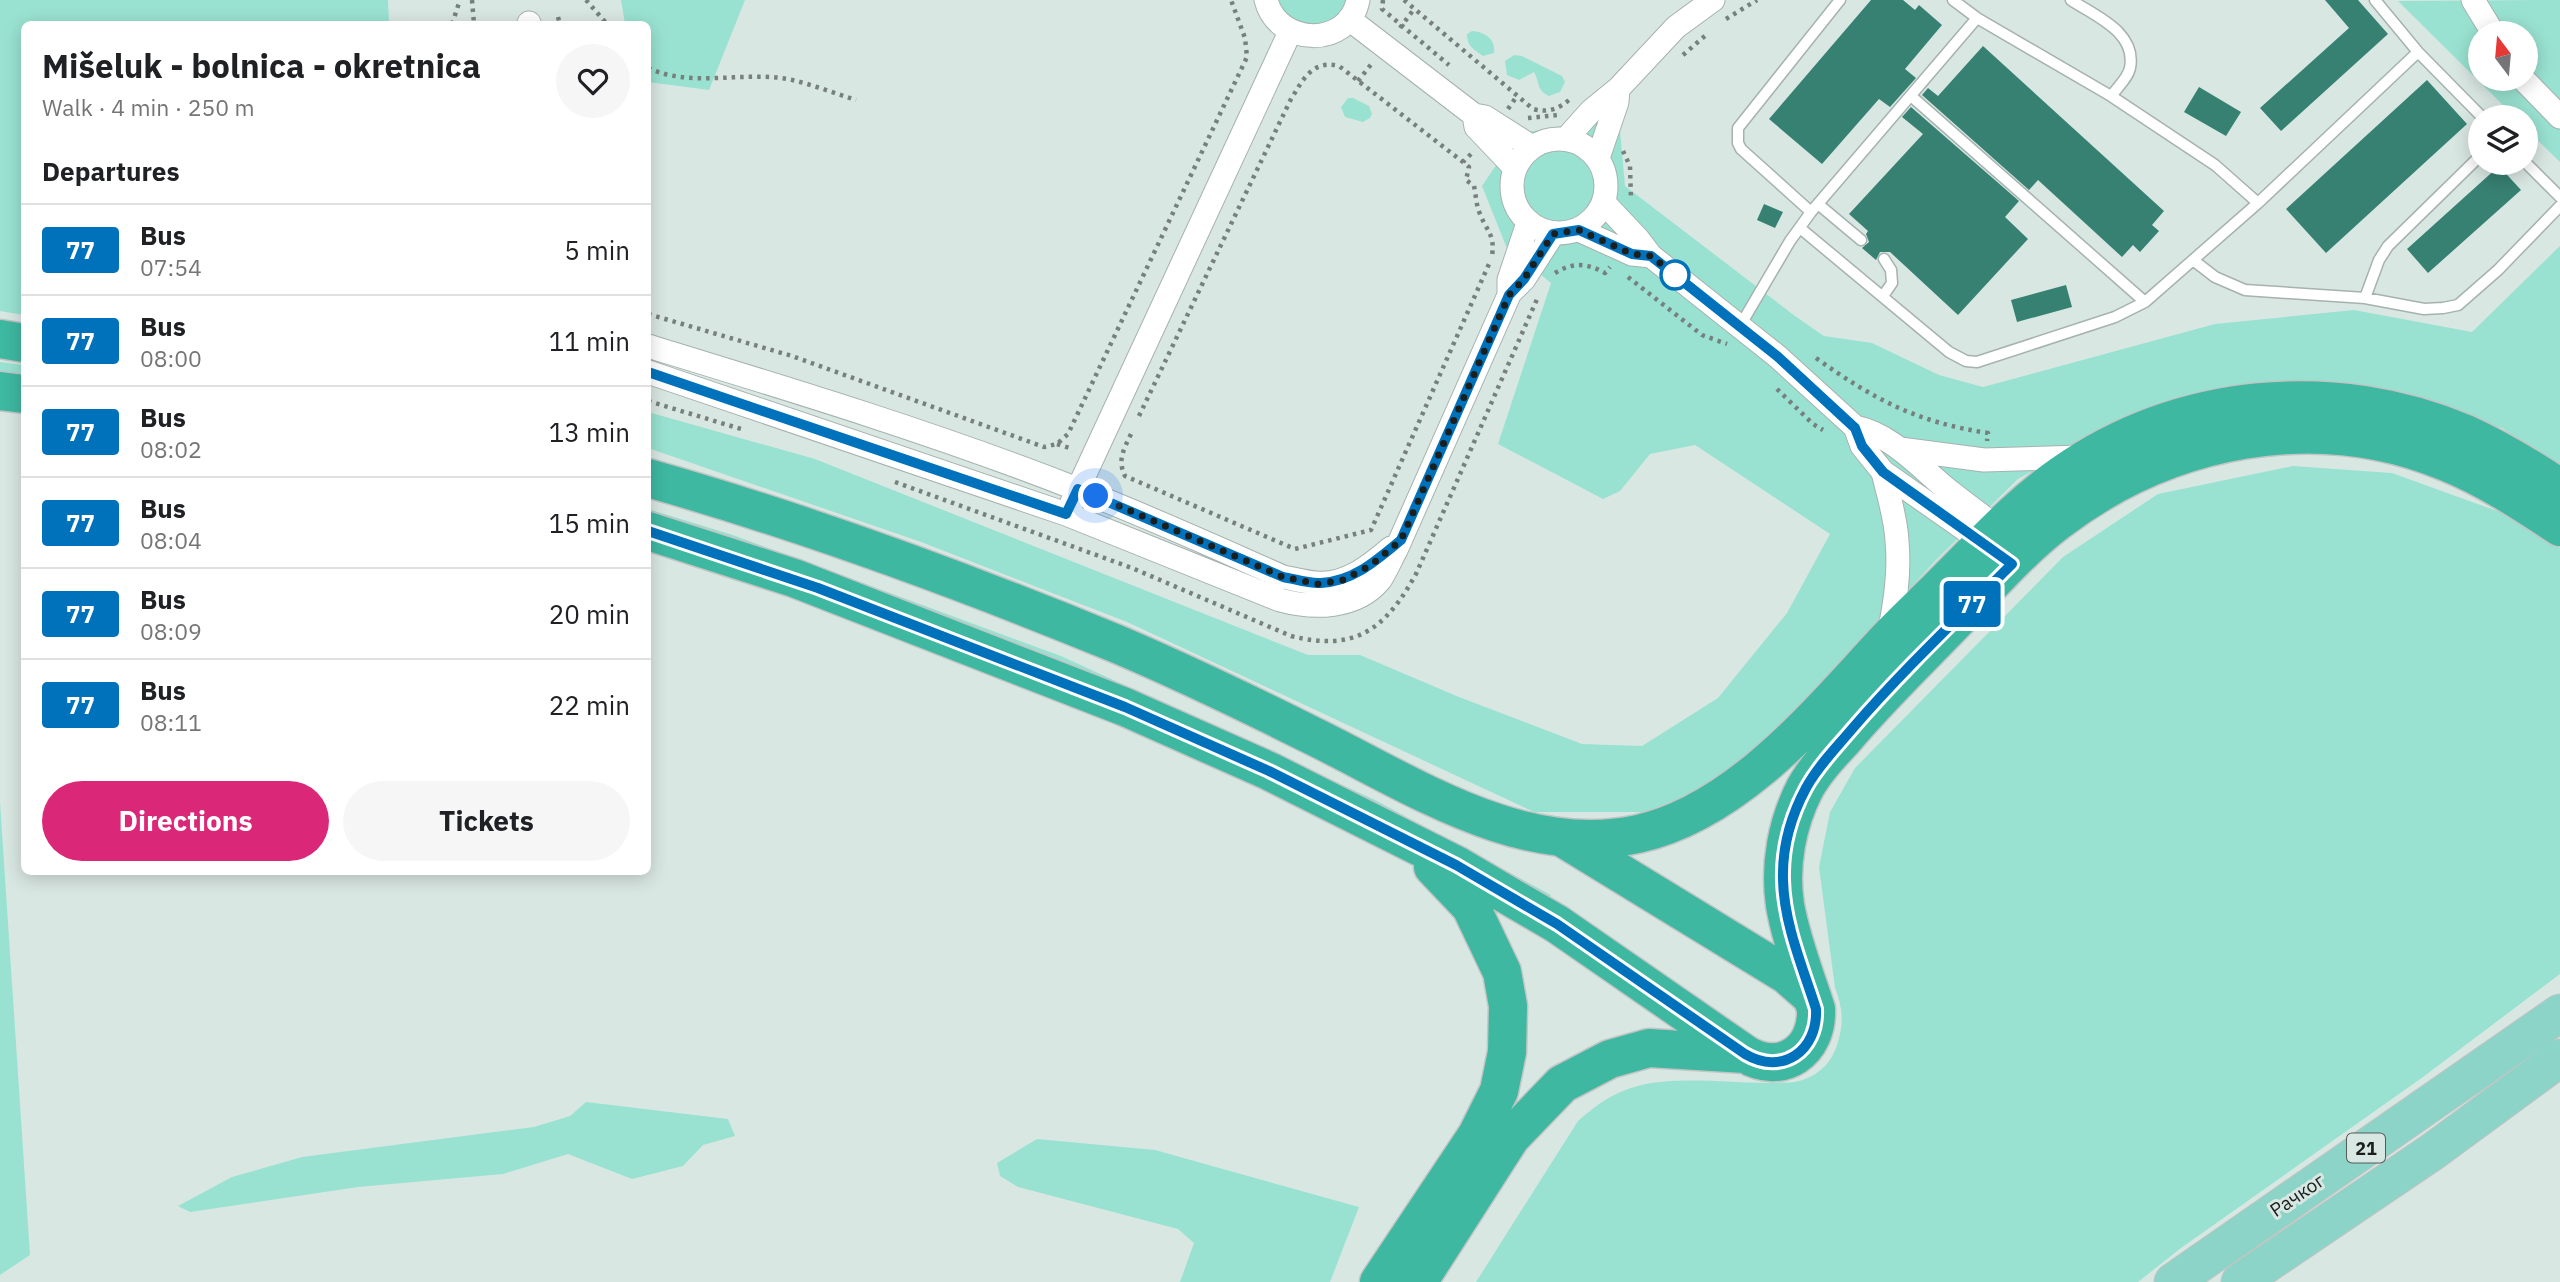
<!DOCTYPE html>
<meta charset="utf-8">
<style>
body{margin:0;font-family:"IBM Plex Sans",sans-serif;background:#f6f6f6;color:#202124;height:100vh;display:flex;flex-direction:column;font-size:26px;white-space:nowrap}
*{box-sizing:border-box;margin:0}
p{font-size:23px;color:#757577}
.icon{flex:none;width:38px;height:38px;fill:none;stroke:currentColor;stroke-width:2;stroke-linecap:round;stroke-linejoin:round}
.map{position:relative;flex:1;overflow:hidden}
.details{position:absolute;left:21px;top:21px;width:630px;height:854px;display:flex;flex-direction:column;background:#fff;border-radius:10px;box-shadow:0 4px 18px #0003}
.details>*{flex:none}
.badge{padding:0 14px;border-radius:5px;font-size:24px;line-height:46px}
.needle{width:46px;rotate:344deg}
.buttons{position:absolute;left:2468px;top:21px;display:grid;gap:14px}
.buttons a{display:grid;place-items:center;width:70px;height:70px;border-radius:50%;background:#fff;box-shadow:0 4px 18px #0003;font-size:35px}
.you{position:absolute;width:35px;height:35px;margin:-18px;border:5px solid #fff;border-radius:50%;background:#1a73e8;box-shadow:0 0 0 10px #1a73e833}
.map>.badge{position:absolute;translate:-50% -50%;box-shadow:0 0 0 4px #fff}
h2{padding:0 21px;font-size:26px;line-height:63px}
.round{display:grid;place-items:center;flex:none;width:74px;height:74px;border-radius:37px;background:#f6f6f6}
.overview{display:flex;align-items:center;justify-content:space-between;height:119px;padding:0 21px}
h1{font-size:33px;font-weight:700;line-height:52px}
.button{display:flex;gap:14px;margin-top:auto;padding:14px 21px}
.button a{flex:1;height:80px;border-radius:42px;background:#db2777;color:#fff;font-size:28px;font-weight:700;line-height:80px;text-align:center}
.button a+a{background:#f6f6f6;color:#202124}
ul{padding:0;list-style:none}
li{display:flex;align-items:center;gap:21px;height:91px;padding:0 21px;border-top:2px solid #e0e0e0}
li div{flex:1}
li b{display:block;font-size:26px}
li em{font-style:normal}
li .badge{min-width:77px;font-weight:700;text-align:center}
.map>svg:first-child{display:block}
.green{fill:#99e2d1;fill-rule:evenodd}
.building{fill:#378172}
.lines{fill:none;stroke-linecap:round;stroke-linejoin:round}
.lane-casing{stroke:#a5b2af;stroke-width:13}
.street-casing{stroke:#a5b2af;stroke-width:25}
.primary-casing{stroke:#c3c5c4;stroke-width:39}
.highway-casing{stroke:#c3c5c4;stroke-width:41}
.path{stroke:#77807e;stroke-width:4.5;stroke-dasharray:3.5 5;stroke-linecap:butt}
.lane{stroke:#fff;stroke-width:10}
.street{stroke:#fff;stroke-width:23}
.primary{stroke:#8bd4c7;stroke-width:37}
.highway{stroke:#3eb8a1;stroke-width:38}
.line-casing{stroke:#fff;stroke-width:16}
.line{stroke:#0072bc;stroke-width:10}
.walk{stroke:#1a1f1e;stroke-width:7;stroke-dasharray:0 12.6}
.stop-dot{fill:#fff;stroke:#0072bc;stroke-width:3.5}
.labels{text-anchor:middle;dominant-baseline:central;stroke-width:6;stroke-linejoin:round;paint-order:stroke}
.shield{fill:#d9e7e3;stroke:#535b59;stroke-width:2}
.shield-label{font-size:18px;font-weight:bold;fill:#1a1f1e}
.street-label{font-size:19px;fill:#1a1f1e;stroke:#d9e7e3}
</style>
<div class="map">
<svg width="2560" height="1282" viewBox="0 0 2560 1282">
<rect width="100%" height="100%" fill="#d9e7e3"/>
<path class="green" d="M0,0h388l1,24h-365v291l-24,-4z
M621,0h124l-36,90 -61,-8v-58h-23z
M1272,0h79l-14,22 -40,6z
M2560,0v162l-35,-34v-11h-10l-117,-116zM2480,33h45v46h-45z
M1472,31c13,1 24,8 22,22l-11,3c-9,-6 -16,-10 -16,-22z
M1514,55l8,1 40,20 3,6 -5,10 -11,4c-13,-6 -9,-14 -15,-24l-15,8 -12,-5 -2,-14z
M1348,98h5l16,8 3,8 -2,4 -7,4 -18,-5 -4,-10z
M1619,119l6,67 170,130 29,20 48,7 67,32 44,12 232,-63 139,-14 118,22 88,-86v222l-58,-40 -129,-39 -255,33 -100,57 -82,81 -163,177 -65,50 -63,25h-111l-407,-190 -206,-80 -273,-94v-36l167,47 493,196h52l99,42 123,47 60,2 76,-48 69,-85 43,-79 -135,-89 -45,9 -30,37 -17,8 -105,-55 53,-161 -45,-37 -24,-60 35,-52 65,-12z
M0,362l24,3v12l-24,-3z
M2293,466l99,7 130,47 38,28v426l-137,103 -242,171 -43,34h-662l102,-161c18,-16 36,-29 60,-35 36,-10 92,-3 130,-3 12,-1 26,1 37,-4 16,-6 27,-18 32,-34 7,-21 6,-37 -2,-57l-16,-121 11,-55 25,-44 208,-211 95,-63z
M648,509l85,26 328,121 314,144 176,95 -6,8 -897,-384z
M0,802l30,453 -30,20z
M586,1102l142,17 7,17 -32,9 -20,21 -51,13 -64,-25 -65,20 -145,13 -168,25 -12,-6 54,-29 70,-20 232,-30 36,-11z
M1037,1139l118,11 204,57 -29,75h-150l14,-39 -16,-14 -160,-42 -18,-11 -3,-13z"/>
<path class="building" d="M1871,0h32l12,10 4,-5 23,20 -37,44 11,9 -26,29 -11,-8 -57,65 -53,-45z
M2325,0h33l30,34 -107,97 -21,-23 89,-80z
M1983,46l181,165 -12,14 7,6 -19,21 -7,-7 -11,12 -84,-77 -9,10 -107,-95 6,-7 10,8z
M2427,80l40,44 -141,129 -40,-44z
M2199,87l42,25 -15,24 -42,-24z
M1911,107l108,94 -14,16 23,22 -70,76 -68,-63h-10l-4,8 -14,-12 7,-6 -3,-8 2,-3 -19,-17 74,-80 -21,-17z
M2499,166l22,24 -93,83 -21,-24z
M1764,204l19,8 -8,16 -18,-8z
M2066,285l6,22 -55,15 -6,-22z"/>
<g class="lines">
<g class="lane-casing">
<path id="lane" d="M1953,0l24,18 134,78 104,69 43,38
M2071,0c24,16 66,32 59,68 -2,10 -13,20 -19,28
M2375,0l43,52
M1911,96l234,206
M2525,162l35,35
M1818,204l43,36
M1811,212l-70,-63 -3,-6v-15l102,-128
M1800,228l149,124 17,9 11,1 138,-45 30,-15 113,-99 160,-151 64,65
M2193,260l22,17 30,13 120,8 59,11 19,-1 15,-3 40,-35 62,-64
M1883,296l9,-13 -1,-13 -7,-11
M2365,298l14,-38 9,-14 92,-90
M1740,326l50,-85 21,-29 166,-194"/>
</g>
<g class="street-casing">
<path id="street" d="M1266,0c12,47 83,48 92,0
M2473,0l20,33
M1349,19l125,96 11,2 47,30
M529,23v1
M2523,79l37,38
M1474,115l2,12 39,41
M1512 186a47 47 0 1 1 94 0a47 47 0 1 1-94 0Z
M1566,139l25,-28 27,-22 58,-62 37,-27
M1598,158l19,-56 1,-13
M1604,203l34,36 13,17 126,100 78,71 7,19 21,26 110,77
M1579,230l53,24 19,2
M1511,292l13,-13 29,-45
M648,346c144,44 289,88 429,143 70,27 138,58 206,88 11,2 22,5 33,6 29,3 54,-17 75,-35
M648,372l418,142 214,86c33,9 76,9 100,-20 6,-9 11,-21 16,-30l113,-255v-15l19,-57
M1855,427c39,8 68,44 98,67 18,14 35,27 53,39
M1900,449l84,11 98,-3
M1883,472c5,22 13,46 14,69 3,32 -2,62 -8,93
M1072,502l218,-470"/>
</g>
<g class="primary-casing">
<path id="primary" d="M2173,1282l387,-269
M2240,1282l192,-130 128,-94"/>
</g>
<g class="highway-casing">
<path id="highway" d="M0,339l24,4
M0,391l24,3
M648,478c159,45 316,103 469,166 66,28 132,60 196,92 100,49 208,123 325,98 99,-22 178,-118 244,-189 22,-24 47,-46 69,-69 36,-36 70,-73 112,-102 117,-82 272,-96 403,-40 33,15 64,34 94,54
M648,531l146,47 331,129 144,64 187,94 101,59 188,130c37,22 73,-3 71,-45 -11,-34 -25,-69 -31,-104 -6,-40 2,-82 20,-117 10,-18 25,-34 39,-49 31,-37 65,-70 98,-104 38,-38 73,-81 115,-113 111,-85 258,-114 389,-60 40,16 78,41 114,65
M1563,838l224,137 25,22
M1379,1282l98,-147 22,-44 8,-39 1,-46 -6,-34 -31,-65 -38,-40
M1418,1282l93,-145 51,-53 48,-25 39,-11 96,6"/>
</g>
<path class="path" d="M472,0l2,24
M586,0l21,24
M1383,0l-1,9 67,56
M1404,0l129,109c15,4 26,0 37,-10
M558,17l2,7
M1726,19l31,-19
M504,21v3
M452,24l8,-24
M1400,28l14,-19
M1683,55l23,-20
M648,68c43,20 94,3 140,11 23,5 46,14 68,21
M1358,81l15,-19
M1508,109l9,-13
M1528,118l30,-3
M1623,151l7,15 1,34
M1471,154l-8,8 6,5 -3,13 8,6c2,9 2,19 6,28 7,18 15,20 12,42
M1555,273c18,-11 32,-10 50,0l5,-6
M1628,277l74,58 25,9
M648,314l144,42 252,91 13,-3 11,-10 179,-377 -2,-19 -14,-38
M1816,358c59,42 100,64 172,75l-1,8
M1777,389l36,35 10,6
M648,401l93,28
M1139,416l151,-315c12,-20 22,-42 49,-35l124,96
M1131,434c-7,15 -14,26 -6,42l170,73 76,-19 118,-266
M1057,444l16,5
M895,482l237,86 159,68c64,16 94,-6 125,-62l122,-277"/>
<use href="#lane" class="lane"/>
<use href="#street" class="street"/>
<use href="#primary" class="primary"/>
<use href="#highway" class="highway"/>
</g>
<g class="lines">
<g class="line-casing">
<path id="line" d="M648,372l418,142 12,-25 205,88c12,2 26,7 38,6 33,-2 56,-23 80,-43l108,-245 15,-16 29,-45 26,-4 53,24 19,2 126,100 78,72 7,18 21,26 129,92c-54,54 -110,107 -160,165 -16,19 -34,37 -46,59 -15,28 -24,60 -23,92 1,44 20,88 33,129 2,42 -34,67 -71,45l-188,-130 -101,-59 -187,-94 -144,-64 -307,-119 -170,-57"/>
</g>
<use href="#line" class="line"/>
<path class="walk" d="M1096,496l187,81 35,7 25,-4 28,-15 30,-25 108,-245 15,-16 29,-45 26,-4 53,24 19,2 24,19"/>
</g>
<circle class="stop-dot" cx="1675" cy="275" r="14"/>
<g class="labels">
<rect class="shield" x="2347" y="1133.5" width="38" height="29" rx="5"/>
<g class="shield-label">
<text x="2366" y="1148">21</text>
</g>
<g class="street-label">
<text transform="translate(2297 1195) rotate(-34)">Рачког</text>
</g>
</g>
</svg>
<div class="buttons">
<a><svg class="needle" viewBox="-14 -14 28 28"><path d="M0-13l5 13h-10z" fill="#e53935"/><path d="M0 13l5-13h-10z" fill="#757577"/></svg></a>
<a><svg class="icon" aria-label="layers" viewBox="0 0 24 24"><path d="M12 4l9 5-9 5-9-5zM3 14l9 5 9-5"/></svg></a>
</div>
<div class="you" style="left:1096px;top:496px"></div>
<b class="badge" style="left:1972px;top:604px;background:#0072bc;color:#fff">77</b>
<section class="details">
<div class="overview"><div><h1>Mišeluk - bolnica - okretnica</h1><p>Walk · 4 min · 250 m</p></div><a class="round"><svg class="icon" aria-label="heart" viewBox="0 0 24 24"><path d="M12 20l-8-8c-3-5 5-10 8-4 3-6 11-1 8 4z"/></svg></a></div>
<h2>Departures</h2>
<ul>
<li><span class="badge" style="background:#0072bc;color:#fff">77</span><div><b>Bus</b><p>07:54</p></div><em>5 min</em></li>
<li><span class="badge" style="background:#0072bc;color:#fff">77</span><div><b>Bus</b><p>08:00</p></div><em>11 min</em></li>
<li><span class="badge" style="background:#0072bc;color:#fff">77</span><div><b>Bus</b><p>08:02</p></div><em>13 min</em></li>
<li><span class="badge" style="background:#0072bc;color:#fff">77</span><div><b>Bus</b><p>08:04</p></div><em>15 min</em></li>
<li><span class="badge" style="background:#0072bc;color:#fff">77</span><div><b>Bus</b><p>08:09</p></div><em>20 min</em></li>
<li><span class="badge" style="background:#0072bc;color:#fff">77</span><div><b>Bus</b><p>08:11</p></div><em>22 min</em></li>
</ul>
<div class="button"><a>Directions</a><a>Tickets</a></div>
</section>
</div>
